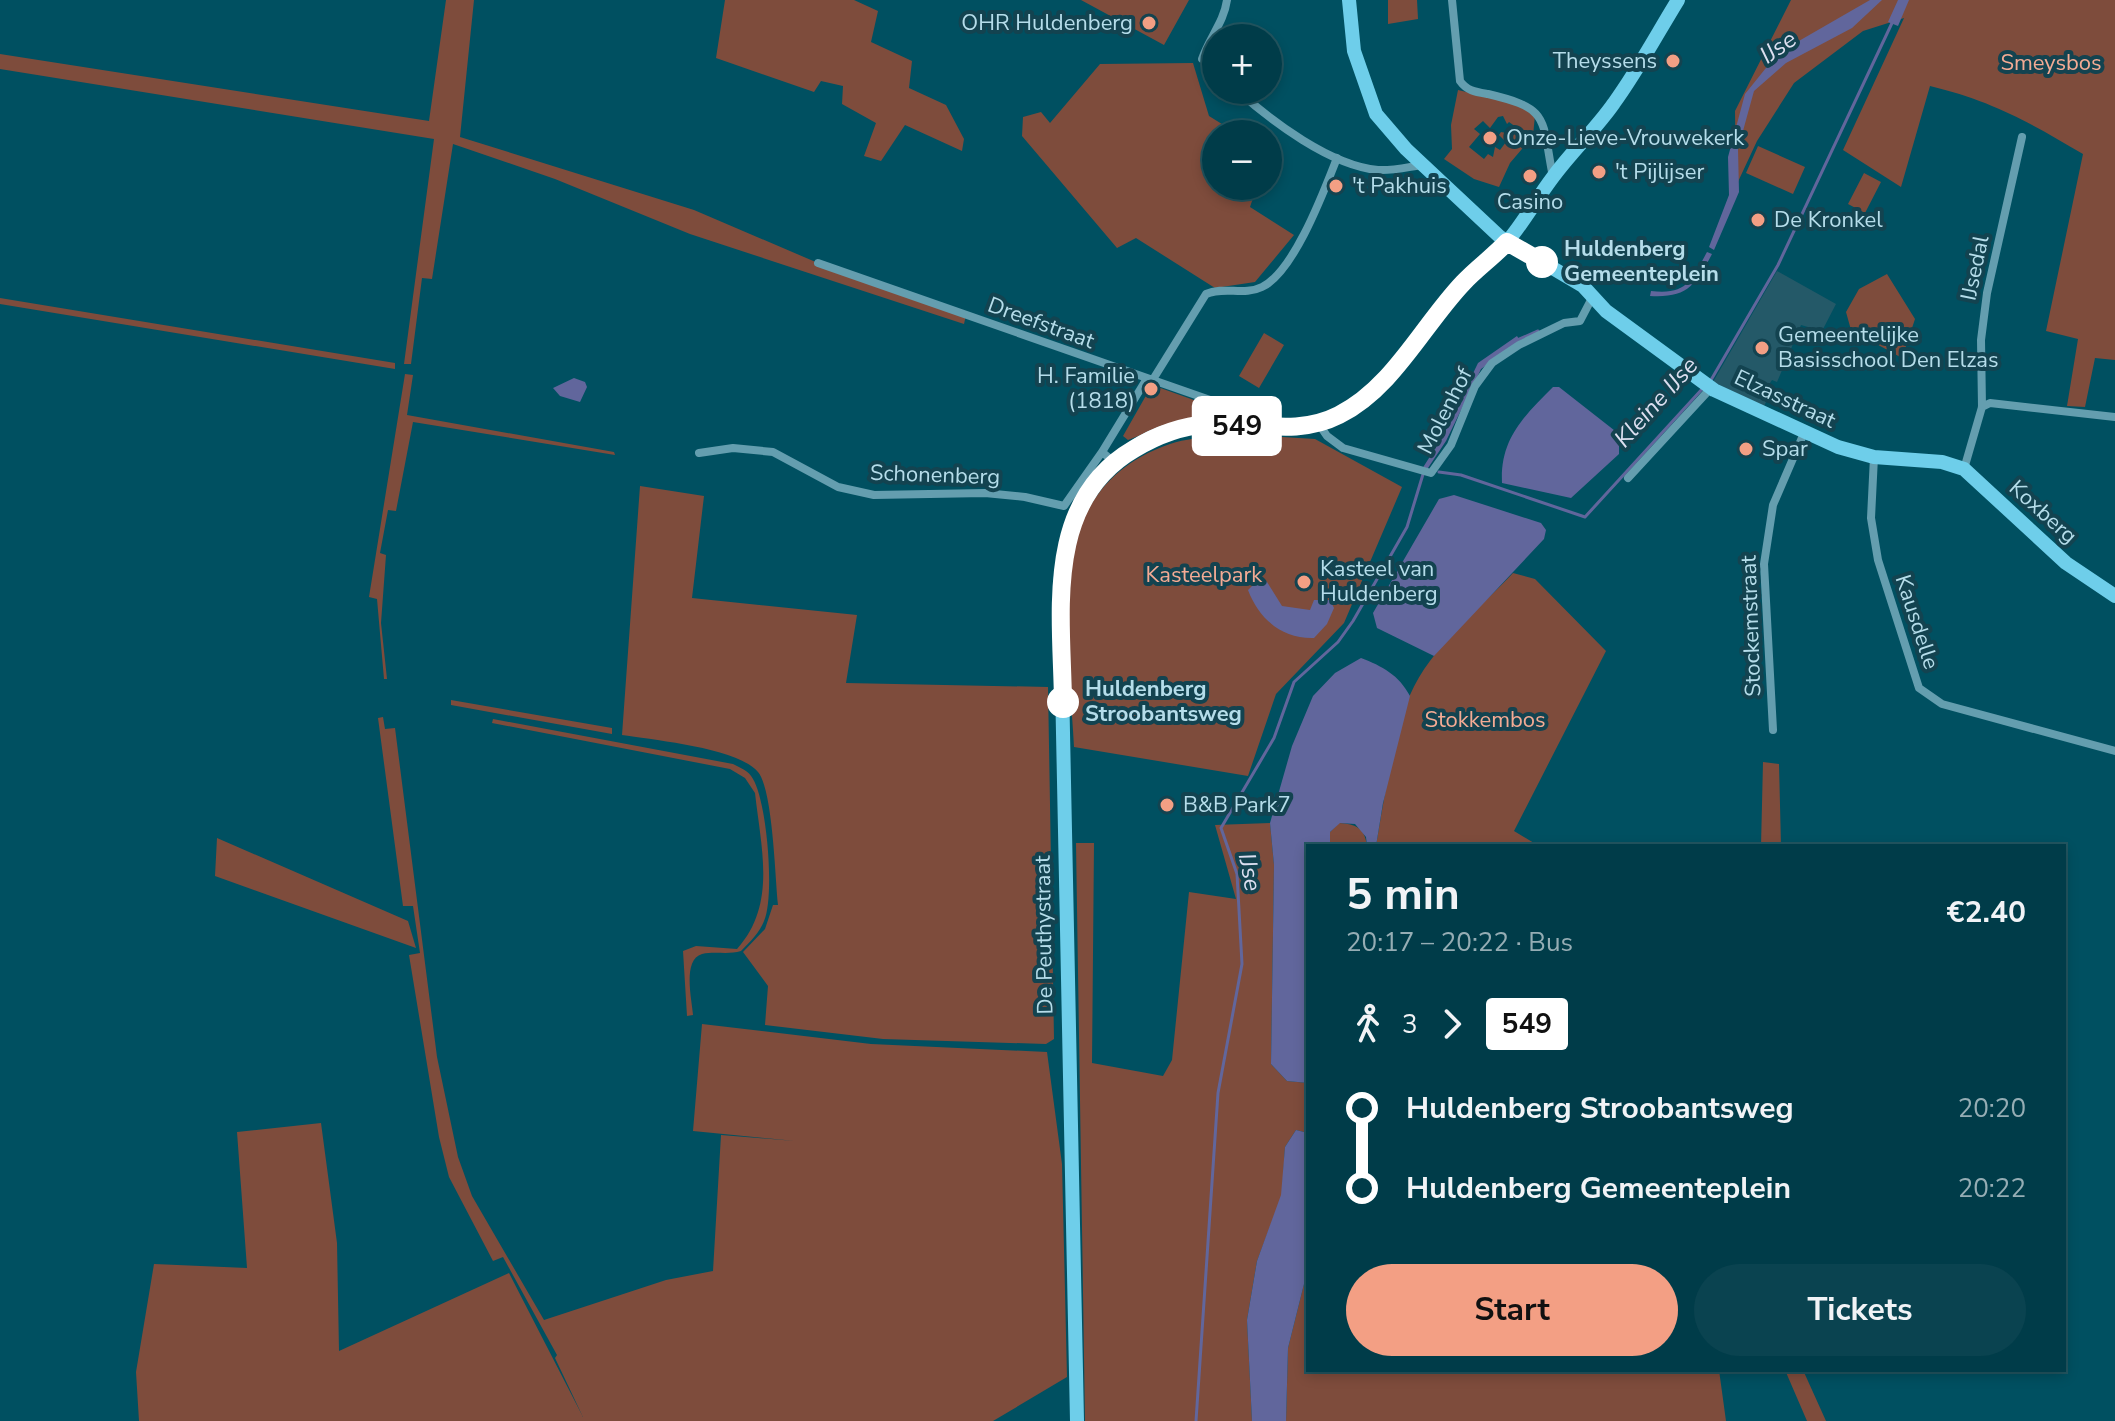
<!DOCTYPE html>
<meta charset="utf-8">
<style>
body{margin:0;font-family:"Nunito Sans",sans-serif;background:#0a4350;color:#f1f3f6;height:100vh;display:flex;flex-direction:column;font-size:30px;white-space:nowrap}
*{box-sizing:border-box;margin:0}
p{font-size:26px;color:#95adb4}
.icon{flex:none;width:44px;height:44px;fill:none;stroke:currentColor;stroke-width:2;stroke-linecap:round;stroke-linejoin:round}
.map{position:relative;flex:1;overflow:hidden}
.sheet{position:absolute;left:1306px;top:844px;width:760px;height:528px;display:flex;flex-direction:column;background:#003c49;border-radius:0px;box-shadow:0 4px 12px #0003,0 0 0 2px #225661}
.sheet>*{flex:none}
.badge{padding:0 16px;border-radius:6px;font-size:28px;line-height:52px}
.fabs{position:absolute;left:1202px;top:24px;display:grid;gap:16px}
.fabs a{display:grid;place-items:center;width:80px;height:80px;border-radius:50%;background:#003c49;box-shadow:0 4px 12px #0003,0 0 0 2px #225661;font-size:40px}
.map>.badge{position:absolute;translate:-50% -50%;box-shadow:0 0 0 4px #fff}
.legs{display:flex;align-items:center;gap:12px;height:88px;padding:0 40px;font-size:26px}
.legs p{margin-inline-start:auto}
.head{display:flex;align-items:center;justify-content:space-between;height:136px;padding:0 40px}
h1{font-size:44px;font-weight:700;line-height:60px}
.button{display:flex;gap:16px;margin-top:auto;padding:16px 40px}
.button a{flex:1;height:92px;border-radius:48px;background:#f39f84;color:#111;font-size:32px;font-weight:700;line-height:92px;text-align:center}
.button a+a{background:#0a4350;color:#f1f3f6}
ul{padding:0 40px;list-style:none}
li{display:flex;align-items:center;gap:28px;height:80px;font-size:30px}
li i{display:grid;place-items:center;width:12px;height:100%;margin:0 10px;background:currentColor}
li i::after{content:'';width:20px;height:20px;margin:-10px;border:6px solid;border-radius:50%;background:#003c49}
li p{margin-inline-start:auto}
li:first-child i{background:linear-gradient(#0000 50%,currentColor 0)}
li:last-child i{background:linear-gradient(currentColor 50%,#0000 0)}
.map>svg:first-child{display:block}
.built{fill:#245968}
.green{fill:#7e4c3c;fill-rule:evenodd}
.water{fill:#61669c}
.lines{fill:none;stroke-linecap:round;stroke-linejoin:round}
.stream{stroke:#61669c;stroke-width:3}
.street{stroke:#649eaf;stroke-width:8}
.secondary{stroke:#6eceea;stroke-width:14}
.line-1-casing{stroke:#fff;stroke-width:18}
.line-1{stroke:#fff;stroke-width:12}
.poi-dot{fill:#f39f84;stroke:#134350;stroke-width:3}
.stop-1-dot{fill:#fff;stroke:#fff;stroke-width:4}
.labels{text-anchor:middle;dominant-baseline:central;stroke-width:8;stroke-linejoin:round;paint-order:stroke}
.poi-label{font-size:22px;fill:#b5ddea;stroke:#134350;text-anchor:start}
.park-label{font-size:22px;fill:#f4ab94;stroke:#134350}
.stop-label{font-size:22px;font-weight:bold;fill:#b5ddea;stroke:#134350;text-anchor:start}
.street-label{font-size:22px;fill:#b5ddea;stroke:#134350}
.water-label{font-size:24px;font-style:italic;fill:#dcdff0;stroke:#134350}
</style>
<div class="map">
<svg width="2115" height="1421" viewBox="0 0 2115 1421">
<rect width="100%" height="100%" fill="#005061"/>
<path class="built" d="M1777,271l59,33 -14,27 -21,-6 -24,57 -5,-2 -4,6 5,3 -9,17 -51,-24z"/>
<path class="green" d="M446,0h28l-14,137 234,73 124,53 148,52 -2,9 -274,-90 -135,-55 -102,-35 -21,135 -10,-1 -11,86h-7l30,-225 -434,-70v-15l429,67z
M725,0h129l24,11 -7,31 41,19 -3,27 37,17 18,34 -2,12 -57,-26 -24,36 -17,-5 12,-33 -34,-19 1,-18 -22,-5 -7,11 -98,-34z
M1081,0h108l-25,45z
M1388,0h29l1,19 -30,5z
M1791,0h324v360l-20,-2 -10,49 -18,-1 11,-67 -32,-8 37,-177c-54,-32 -91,-53 -153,-68l-29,101 -58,-37 61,-132 -41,13 -69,52 -37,58 -21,45 -1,-75z
M1193,63l16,53 29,18h-22v52h41l-7,21 44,28 -39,47 -40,6 -79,-50 -19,10 -95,-112 1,-19 18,-5 9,11 50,-59z
M1458,90l67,16 10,9 -2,21 -23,27 -11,24 -25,-8 -30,-20 8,-10 -1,-24zM1503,116l4,8 2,-2 7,5 -5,7 -10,-2 -2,3 7,7 -6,8 -5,-3 -2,10 -5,-3 -4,5 -15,-12 11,-13 -6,-5 9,-8 7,7 8,-11z
M1758,146l47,21 -12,27 -47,-21z
M1864,173l17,9 -16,31 -17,-9z
M1887,274l28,45 -13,39 -51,-28 -5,-18 13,-23z
M0,298l395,65v6l-395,-65z
M1264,333l20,12 -25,43 -20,-12z
M405,374l8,1 -6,40 207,37 1,3 -202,-33 -17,89 -8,-1 -8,43 6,2 -5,68 6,56h-3l-7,-80 -8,-2z
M1152,385l53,19 -1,8 -8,9 -32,5 -36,14 -5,-4z
M1267,436l48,3 87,48 -58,136 -68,71 -28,82 -174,-29c-5,-111 -39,-257 96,-303 30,-10 67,-7 97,-8z
M640,486l64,10 -12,102 165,17 -11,68 202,4 6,352 -8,5 -163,-5 -118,-14 3,-39 -25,-34 22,-23 8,-24h5c-3,-27 -5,-115 -20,-133 -20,-24 -104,-32 -136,-37z
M1513,573l22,6 71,72 -92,180 25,15h-163c7,-41 18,-113 34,-151 21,-48 68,-85 103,-122z
M451,700l161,28v6l-161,-29z
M383,717l2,12 10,-1 42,329 21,100 14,39 72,124 122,-40 47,-9 8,-136 74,6 -102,-10 9,-107 169,20 176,8 15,112 5,213 -74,44h-854l-3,-49 18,-108 93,4 -10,-136 84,-9 16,120 2,108 170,-78 74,144 -28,-59 2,-3 -54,-98 -10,4 -44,-84 -10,-40 -30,-182 11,-2 -7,-47h-10l-25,-188z
M493,719l240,45c8,4 16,7 20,15 14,23 22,117 11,142 -4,11 -14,21 -23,30 -13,4 -26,0 -39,3 -20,6 -10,46 -9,61l-6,1 -4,-65 13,-5 41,3c40,-44 24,-101 18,-156l-10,-15 -15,-9 -238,-46z
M1763,762l16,2 2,82h-20z
M1270,823l4,42 -3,199 16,17 21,2v50l-12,-3 -11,17 -3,48 -25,66 -10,59 5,101h-167l-9,-578h18l-2,220 71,13 9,-16 17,-168 47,7 -21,-74z
M1339,823c17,1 26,5 28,23h-37v-14z
M217,838l191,83 8,27 -201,-72z
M1308,1268v102h411l7,51h-440l2,-73z
M1785,1370h18l23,51h-19z"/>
<path class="water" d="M1870,0h12l-30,28 -66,35 -32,28 -16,58 1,43 -25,58 -5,-3 20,-52 -1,-38 17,-63 33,-41z
M1898,0h11l-11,26 -10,-4z
M1707,252l5,2c-17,32 -25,44 -62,42l1,-5c36,4 40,-10 56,-39z
M1517,336l3,5 -39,28 -35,72 -20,30 -4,-2 21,-33 35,-73z
M574,378l11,4 2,5 -7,15 -20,-6 -7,-8z
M1553,387h6l60,47v20l-48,44 -69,-15c-2,-44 21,-66 51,-96z
M1454,495l87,28 5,7 -2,9 -110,117 -57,-28 -4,-15 66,-114z
M1260,578l7,4 15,24 28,4 4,-10h16l4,8 -7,16 -13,14c-32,1 -55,-19 -66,-48z
M1361,658c21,8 38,17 49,38l-27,107 -7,43h-9l-1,-9 -11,-13 -15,-1 -10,9v14h-22v237l-21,-2 -16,-17 3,-199 -4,-42 22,-77 21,-50 22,-23z
M1296,1130l12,3v135l-20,80 -2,73h-34l-5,-101 10,-59 24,-66 4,-48z"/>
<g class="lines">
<path class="stream" d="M1515,341l23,-10
M1711,380l67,-115 114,-242
M1439,472l22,3 124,42 118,-129
M1196,1421l22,-328 24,-129 -5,-90 -16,-46 53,-90 20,-56 44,-40 15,-21 54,-94 17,-56"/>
<path class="street" d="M1452,0l8,81c7,10 16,11 28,13 63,15 53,23 65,83
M1216,71l-14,-12c7,-21 22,-37 25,-59
M1237,90c34,31 94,76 141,80 14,1 30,-3 44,-5
M818,263l415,145 9,18
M1152,381l54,-87c18,-8 38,2 56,-7 32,-15 62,-96 75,-129
M1982,407l8,-4 125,14
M1318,423l9,13 16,12 88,25 20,-28 24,-59 17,-23 27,-18 45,-22 16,-2 12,-23
M699,453l34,-5 40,4 65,35 36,8 111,-2 40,4 39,9 38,-54
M1874,457l-3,61 7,42 41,128 23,16 173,47
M1114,462l-12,-10 44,-72
M1964,469l18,-62 -1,-67 6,-47 35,-156
M1628,478l83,-90
M1773,730l-9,-166 9,-59 31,-72"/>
<path class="secondary" d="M1349,0l5,51 22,63 30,35 94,88 83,49 23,25 108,79 124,57 36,10 68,5 22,7 102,94 49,33
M1077,1421l-17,-836c8,-84 58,-157 149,-161 56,-2 102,17 151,-22 41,-33 67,-82 103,-119 14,-15 31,-26 44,-41 17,-20 30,-44 46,-65 19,-26 43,-48 61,-74 24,-33 43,-69 64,-103"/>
</g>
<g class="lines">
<g class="line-1-casing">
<path id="line-1" d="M1063,702c-1,-88 -20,-200 71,-253 23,-14 47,-23 74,-25 45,-3 88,13 131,-9 54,-27 84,-90 124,-132 14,-15 30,-26 44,-41l35,20"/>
</g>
<use href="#line-1" class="line-1"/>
</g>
<g class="poi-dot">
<circle cx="1149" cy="23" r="8"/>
<circle cx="1673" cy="61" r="8"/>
<circle cx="1490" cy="138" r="8"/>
<circle cx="1599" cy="172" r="8"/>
<circle cx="1530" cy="176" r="8"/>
<circle cx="1336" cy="186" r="8"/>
<circle cx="1758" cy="220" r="8"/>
<circle cx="1762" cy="348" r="8"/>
<circle cx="1151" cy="389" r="8"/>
<circle cx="1746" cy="449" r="8"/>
<circle cx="1304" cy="582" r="8"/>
<circle cx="1167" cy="805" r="8"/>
</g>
<g class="stop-1-dot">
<circle cx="1542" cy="262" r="14"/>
<circle cx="1063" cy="702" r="14"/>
</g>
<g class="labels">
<g class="poi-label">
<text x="1133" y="23" text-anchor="end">OHR Huldenberg</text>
<text x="1657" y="61" text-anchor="end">Theyssens</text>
<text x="1506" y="138">Onze-Lieve-Vrouwekerk</text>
<text x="1615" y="172">'t Pijlijser</text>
<text x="1352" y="186">'t Pakhuis</text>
<text x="1530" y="202" text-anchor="middle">Casino</text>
<text x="1774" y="220">De Kronkel</text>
<text x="1778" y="335">Gemeentelijke<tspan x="1778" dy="25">Basisschool Den Elzas</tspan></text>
<text x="1135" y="376" text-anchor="end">H. Familie<tspan x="1135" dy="25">(1818)</tspan></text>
<text x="1762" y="449">Spar</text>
<text x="1320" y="569">Kasteel van<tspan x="1320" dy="25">Huldenberg</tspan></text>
<text x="1183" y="805">B&amp;B Park7</text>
</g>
<g class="park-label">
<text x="2051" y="63">Smeysbos</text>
<text x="1204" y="575">Kasteelpark</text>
<text x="1485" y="720">Stokkembos</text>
</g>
<g class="stop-label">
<text x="1564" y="249">Huldenberg<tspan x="1564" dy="25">Gemeenteplein</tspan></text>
<text x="1085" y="689">Huldenberg<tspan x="1085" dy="25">Stroobantsweg</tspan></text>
</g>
<g class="street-label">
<text transform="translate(1975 268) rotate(-78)">IJsedal</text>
<text transform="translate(1041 323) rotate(20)">Dreefstraat</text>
<text transform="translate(1785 399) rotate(25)">Elzasstraat</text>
<text transform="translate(1445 411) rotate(-63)">Molenhof</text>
<text transform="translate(935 475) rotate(2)">Schonenberg</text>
<text transform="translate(2043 512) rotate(42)">Koxberg</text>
<text transform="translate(1917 622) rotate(72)">Kausdelle</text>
<text transform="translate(1751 626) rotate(-92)">Stockemstraat</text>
<text transform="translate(1044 935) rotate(-91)">De Peuthystraat</text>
</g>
<g class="water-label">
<text transform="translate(1778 47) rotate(-35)">IJse</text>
<text transform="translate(1656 402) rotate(-48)">Kleine IJse</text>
<text transform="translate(1250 872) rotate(79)">IJse</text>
</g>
</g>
</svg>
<div class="fabs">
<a>+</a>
<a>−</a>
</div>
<b class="badge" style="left:1237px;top:426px;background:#fff;color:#111">549</b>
<section class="sheet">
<div class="head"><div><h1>5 min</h1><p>20:17 – 20:22 · Bus</p></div><b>€2.40</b></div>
<div class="legs"><svg class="icon" aria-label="walk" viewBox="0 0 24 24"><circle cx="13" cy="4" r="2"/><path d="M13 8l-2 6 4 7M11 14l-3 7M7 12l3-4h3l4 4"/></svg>3<svg class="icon" aria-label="forward" viewBox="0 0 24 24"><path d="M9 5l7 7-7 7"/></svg><b class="badge" style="background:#fff;color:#111">549</b></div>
<ul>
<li><i style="color:#fff"></i><b>Huldenberg Stroobantsweg</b><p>20:20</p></li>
<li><i style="color:#fff"></i><b>Huldenberg Gemeenteplein</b><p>20:22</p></li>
</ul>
<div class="button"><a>Start</a><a>Tickets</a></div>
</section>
</div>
